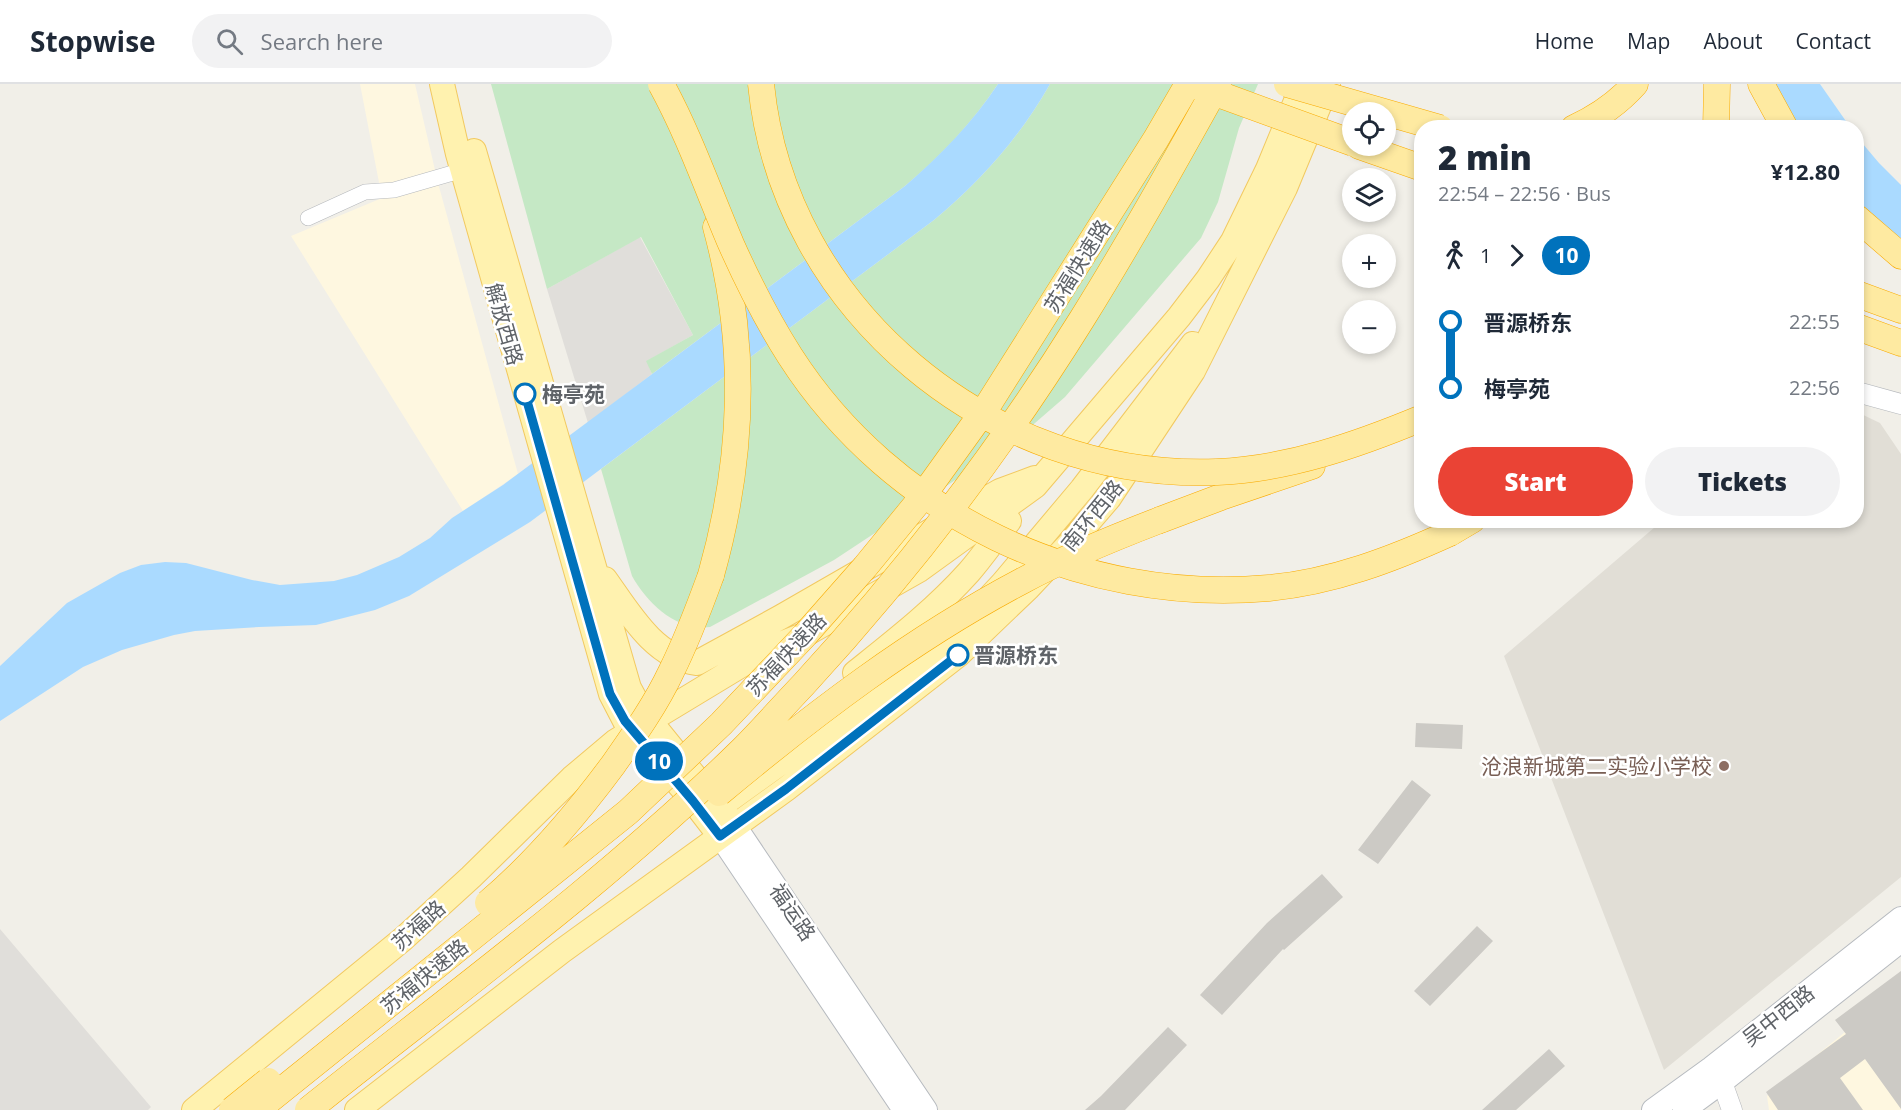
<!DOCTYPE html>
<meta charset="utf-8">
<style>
body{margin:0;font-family:"Open Sans","Noto Sans SC",sans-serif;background:#f2f2f3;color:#1f2937;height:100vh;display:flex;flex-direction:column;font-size:22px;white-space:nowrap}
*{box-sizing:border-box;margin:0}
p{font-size:20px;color:#747a83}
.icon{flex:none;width:33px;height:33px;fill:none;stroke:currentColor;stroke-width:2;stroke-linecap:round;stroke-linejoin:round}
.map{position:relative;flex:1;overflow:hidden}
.sheet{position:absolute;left:1414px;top:36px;width:450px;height:408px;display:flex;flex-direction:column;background:#fff;border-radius:24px;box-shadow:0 3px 9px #0003}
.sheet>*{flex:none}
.badge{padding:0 12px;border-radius:20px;font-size:21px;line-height:39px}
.tools{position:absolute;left:1342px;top:18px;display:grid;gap:12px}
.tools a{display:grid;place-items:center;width:54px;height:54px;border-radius:50%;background:#fff;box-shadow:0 3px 9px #0003;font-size:30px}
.map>.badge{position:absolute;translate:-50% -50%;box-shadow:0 0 0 3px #fff}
.legs{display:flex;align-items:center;gap:9px;height:66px;padding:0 24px;font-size:20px}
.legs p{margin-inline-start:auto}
.summary{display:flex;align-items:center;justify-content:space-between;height:102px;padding:0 24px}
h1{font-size:33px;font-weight:800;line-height:45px}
.button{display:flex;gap:12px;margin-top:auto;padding:12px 24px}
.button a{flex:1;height:69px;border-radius:36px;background:#ea4335;color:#fff;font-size:24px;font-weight:800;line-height:69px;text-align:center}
.button a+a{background:#f2f2f3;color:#1f2937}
ul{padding:0 24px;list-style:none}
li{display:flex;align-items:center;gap:21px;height:66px;font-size:22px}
li i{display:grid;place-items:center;width:9px;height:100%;margin:0 8px;background:currentColor}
li i::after{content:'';width:15px;height:15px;margin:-8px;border:4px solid;border-radius:50%;background:#fff}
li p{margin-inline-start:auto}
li:first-child i{background:linear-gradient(#0000 50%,currentColor 0)}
li:last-child i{background:linear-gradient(currentColor 50%,#0000 0)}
header{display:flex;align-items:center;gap:36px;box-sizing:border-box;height:84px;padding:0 30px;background:#fff;border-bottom:2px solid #e0e1e3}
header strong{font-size:28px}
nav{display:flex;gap:33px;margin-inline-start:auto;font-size:21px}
.search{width:420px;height:54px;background:#f2f2f3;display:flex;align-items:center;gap:15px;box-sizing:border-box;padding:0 21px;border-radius:33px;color:#747a83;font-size:22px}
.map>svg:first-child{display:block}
.commercial{fill:#fef7e0}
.industrial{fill:#e0deda}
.education{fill:#e1ded6}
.green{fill:#c5e8c5}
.water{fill:#aadaff}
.building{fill:#cccac5}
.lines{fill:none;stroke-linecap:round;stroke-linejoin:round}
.minor-casing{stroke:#b5b8bc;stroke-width:16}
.tertiary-casing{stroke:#b5b8bc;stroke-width:21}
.secondary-casing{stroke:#b6babf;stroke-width:24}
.primary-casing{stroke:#f2c960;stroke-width:26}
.trunk-casing{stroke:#f9ab00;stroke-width:27}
.minor{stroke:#fff;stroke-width:15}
.tertiary{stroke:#fff;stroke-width:20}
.secondary{stroke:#fff;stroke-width:22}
.primary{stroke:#fff2af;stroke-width:24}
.trunk{stroke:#feeaa1;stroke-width:26}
.trunk-bridge-casing{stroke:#f9ab00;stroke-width:27;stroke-linecap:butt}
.trunk-bridge{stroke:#feeaa1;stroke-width:26}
.line-1-casing{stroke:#fff;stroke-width:14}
.line-1{stroke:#0072bc;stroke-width:9}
.stop-1-dot{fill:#fff;stroke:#0072bc;stroke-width:3}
.education-dot{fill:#8d6e63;stroke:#fff;stroke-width:2}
.labels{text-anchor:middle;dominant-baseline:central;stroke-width:5;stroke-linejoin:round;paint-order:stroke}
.street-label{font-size:21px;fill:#5f6368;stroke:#fff}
.stop-label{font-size:21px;font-weight:bold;fill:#5f6368;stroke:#fff;text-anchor:start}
.education-label{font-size:21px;fill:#785e54;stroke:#fff;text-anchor:end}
</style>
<header>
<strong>Stopwise</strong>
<div class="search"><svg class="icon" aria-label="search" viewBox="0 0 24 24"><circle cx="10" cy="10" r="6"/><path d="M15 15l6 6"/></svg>Search here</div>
<nav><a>Home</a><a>Map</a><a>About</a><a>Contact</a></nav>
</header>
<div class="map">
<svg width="1901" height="1026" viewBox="0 0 1901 1026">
<rect width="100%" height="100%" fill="#f1efe8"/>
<path class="commercial" d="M360,0h55l23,99 80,291 -55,37 -172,-275 91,-38z
M1901,902v124h-132l-2,-14z"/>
<path class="industrial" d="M640,153l53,98 -46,26 5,13 -64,49 -41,-134z
M0,845l151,178 -3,3h-148z"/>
<path class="education" d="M1857,328l23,11 21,31v423l-237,193 -160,-414 158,-135 195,-1z"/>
<path class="green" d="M491,0h507c-25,38 -58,73 -93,102l-253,188 -6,-13 47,-26 -52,-98 -94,52z
M1050,0h208l-19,44 -21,74 -17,36 -136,159 -52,45 -179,118 -124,67c-34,4 -62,-23 -78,-51l-31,-107 333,-249c47,-39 86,-83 116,-136z"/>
<path class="water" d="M998,0h52c-30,53 -69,97 -116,136l-404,302 -121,74 -34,14 -59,15 -57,2 -64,4 -21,4 -52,15 -39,17 -83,54v-55l67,-63 53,-30 21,-8 24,-3 21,1 66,17 28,5 54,-4 23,-6 42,-18 31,-19 22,-20 51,-33 402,-299c35,-30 68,-64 93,-102z
M1765,0h55l30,43h-55z
M1857,53l22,26 22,22v55l-44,-40z"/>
<path class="building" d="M1416,639l47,2 -1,24 -47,-2z
M1412,696l19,15 -53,69 -20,-14z
M1322,790l21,23 -59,53 -1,-1 -61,66 -22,-20 67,-72z
M1477,842l16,15 -63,65 -16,-15z
M1901,887v138l-36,-50 -25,19 23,32h-85l-12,-18 80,-58 -11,-14z
M1168,943l19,18 -62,65h-40l16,-14z
M1549,965l16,17 -49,44h-34z"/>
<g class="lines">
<g class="minor-casing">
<path id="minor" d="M308,134l57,-26 29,-2 76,-22"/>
</g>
<g class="tertiary-casing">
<path id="tertiary" d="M1857,308l44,12
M1714,988l8,10 10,28"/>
</g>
<g class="secondary-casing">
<path id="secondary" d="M735,742l191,284
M720,752l184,274
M1653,1026l58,-42 190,-150
M1684,1026l38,-28 179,-141"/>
</g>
<g class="primary-casing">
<path id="primary" d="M442,0l16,70 153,540 14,27 68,80 27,35
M474,67l155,537 12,22 94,116
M605,495c23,32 49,79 92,84l84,-46 219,-126 35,-13
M855,589c40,-32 80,-63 114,-101 14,-16 26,-34 40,-51
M715,726l206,-148 54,-49 28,-30 79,-94 111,-145
M194,1026l209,-171 68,-62 101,-99 44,-37 152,-92 38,-15 113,-64 116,-84 144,-169 29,-38 25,-38 35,-72 35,-85
M357,1026l205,-159 224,-162 172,-134 70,-67 45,-48 36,-42 84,-127 92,-183 43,-104"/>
</g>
<g class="trunk-casing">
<path id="trunk" d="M1761,0l24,44
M1574,44c24,-11 44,-25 61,-44
M1716,44l1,-44
M1359,62l63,22
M1857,134l44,38
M1857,210l44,16
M1857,243l44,16
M1160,436l61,-23 91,-31
M1450,449l22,-13
M711,491c33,-117 37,-231 5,-348"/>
</g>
<use href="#minor" class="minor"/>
<use href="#tertiary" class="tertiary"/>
<use href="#secondary" class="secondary"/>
<use href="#primary" class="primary"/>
<use href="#trunk" class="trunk"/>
<g class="trunk-bridge-casing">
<path id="trunk-bridge" d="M661,0c28,51 47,106 70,160 17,38 36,76 59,112 102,159 291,249 479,232 64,-6 124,-29 181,-55
M761,0c22,226 231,397 456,388 71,-3 140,-27 205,-54
M1287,0l153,44
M1199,3l154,56
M719,709c95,-79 193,-154 303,-212 44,-24 91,-43 138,-61
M488,819c48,-41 88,-88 125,-138 21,-30 43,-61 58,-93 16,-32 28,-64 40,-97
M232,1026l36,-29
M257,1026l371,-298 93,-88 84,-89 60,-68 54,-66 69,-96 168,-266 32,-55
M308,1026c147,-117 300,-229 434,-360 21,-21 41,-44 62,-66 103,-112 197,-235 278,-365 48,-77 92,-156 136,-235"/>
</g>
<use href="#trunk-bridge" class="trunk-bridge"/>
</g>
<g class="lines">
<g class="line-1-casing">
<path id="line-1" d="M525,310l85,300 15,27 68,80 27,35 66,-47 172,-134"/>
</g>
<use href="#line-1" class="line-1"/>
</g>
<g class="stop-1-dot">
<circle cx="525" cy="310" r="10"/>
<circle cx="958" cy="571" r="10"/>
</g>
<circle class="education-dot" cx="1724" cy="682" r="6"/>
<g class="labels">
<g class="street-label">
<text transform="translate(1077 182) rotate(-58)">苏福快速路</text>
<text transform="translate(505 240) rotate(74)">解放西路</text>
<text transform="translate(1092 431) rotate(-51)">南环西路</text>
<text transform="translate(786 570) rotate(-47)">苏福快速路</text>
<text transform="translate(793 828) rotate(56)">福运路</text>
<text transform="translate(418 841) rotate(-42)">苏福路</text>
<text transform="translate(424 892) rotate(-39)">苏福快速路</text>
<text transform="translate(1778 931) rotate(-38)">吴中西路</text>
</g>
<g class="stop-label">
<text x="542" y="310">梅亭苑</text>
<text x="974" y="571">晋源桥东</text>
</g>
<g class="education-label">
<text x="1712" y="682">沧浪新城第二实验小学校</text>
</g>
</g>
</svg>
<div class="tools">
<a><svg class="icon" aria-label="locate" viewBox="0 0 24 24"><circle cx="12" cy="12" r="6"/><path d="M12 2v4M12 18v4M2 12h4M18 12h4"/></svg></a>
<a><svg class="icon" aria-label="layers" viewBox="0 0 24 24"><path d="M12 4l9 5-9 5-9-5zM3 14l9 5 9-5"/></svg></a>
<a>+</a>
<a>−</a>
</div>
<b class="badge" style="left:659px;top:677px;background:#0072bc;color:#fff">10</b>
<section class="sheet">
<div class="summary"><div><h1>2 min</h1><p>22:54 – 22:56 · Bus</p></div><b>¥12.80</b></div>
<div class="legs"><svg class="icon" aria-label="walk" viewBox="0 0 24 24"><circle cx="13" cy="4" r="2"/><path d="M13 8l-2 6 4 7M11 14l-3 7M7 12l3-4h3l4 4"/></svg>1<svg class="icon" aria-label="forward" viewBox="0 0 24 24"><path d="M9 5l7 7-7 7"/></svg><b class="badge" style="background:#0072bc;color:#fff">10</b></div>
<ul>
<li><i style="color:#0072bc"></i><b>晋源桥东</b><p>22:55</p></li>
<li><i style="color:#0072bc"></i><b>梅亭苑</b><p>22:56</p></li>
</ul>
<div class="button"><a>Start</a><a>Tickets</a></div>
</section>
</div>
